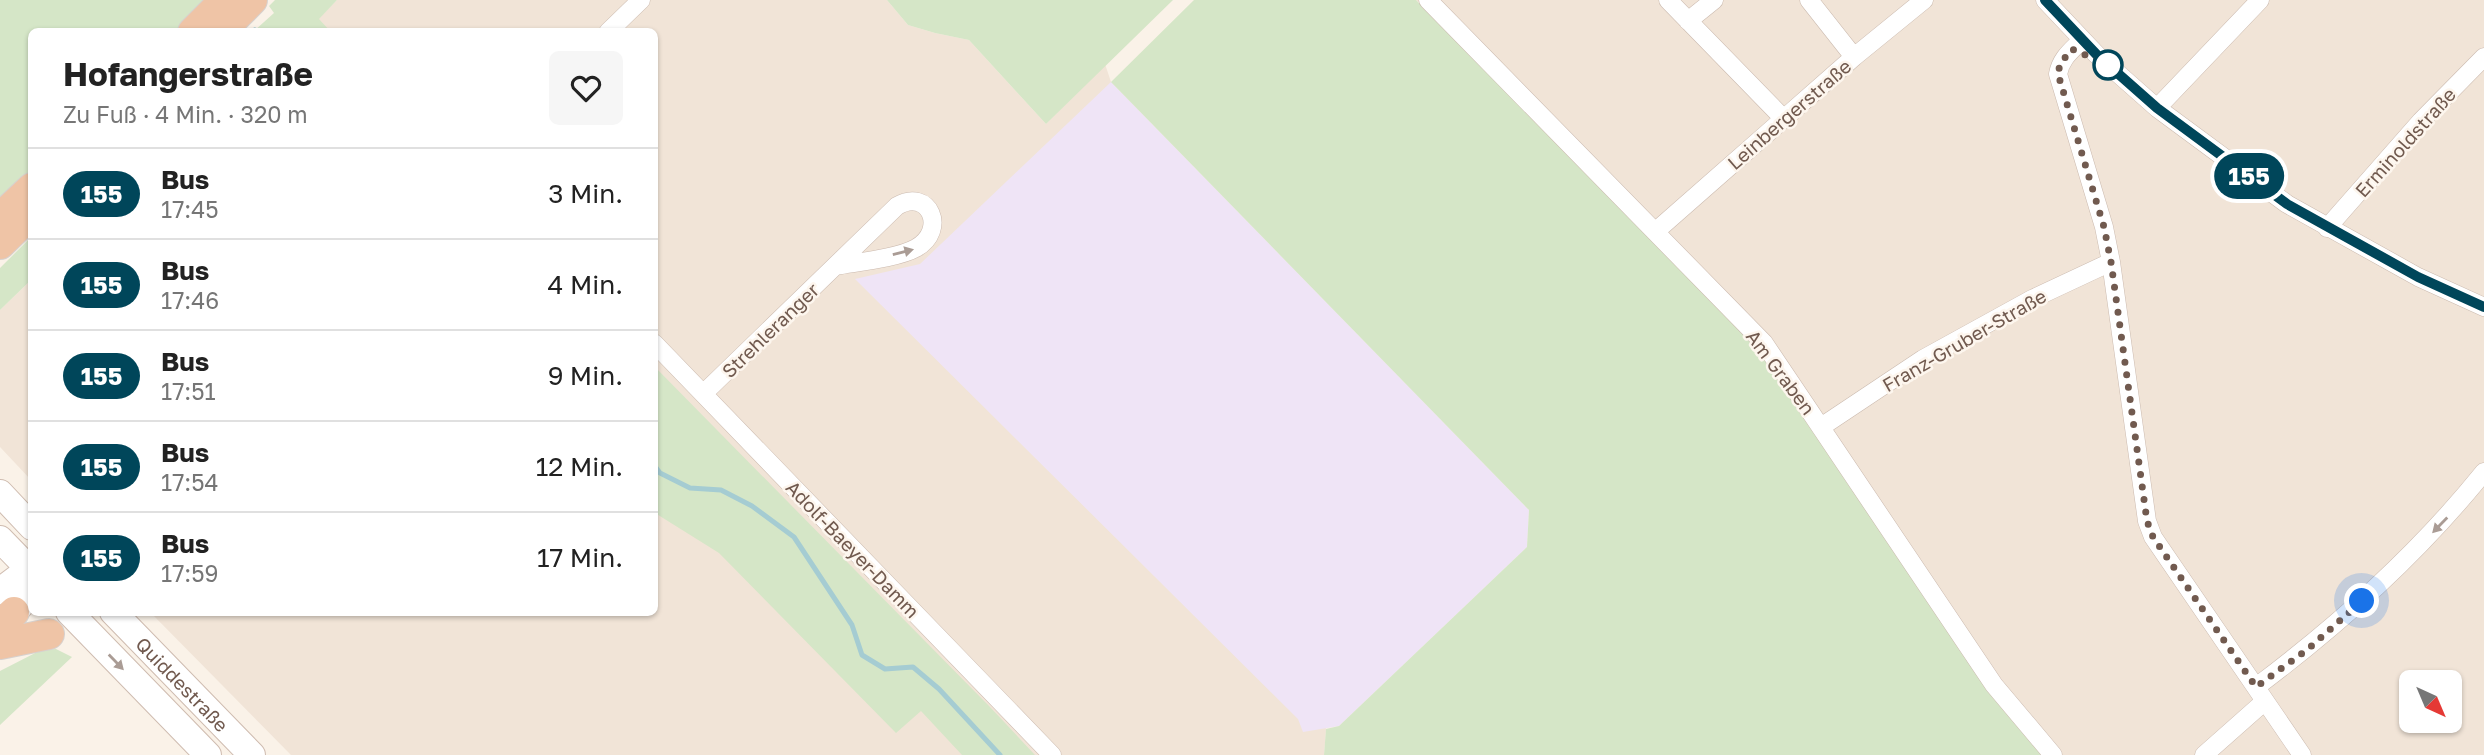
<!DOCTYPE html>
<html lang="de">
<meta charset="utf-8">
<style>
body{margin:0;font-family:"Golos Text",sans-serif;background:#f6f6f6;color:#222;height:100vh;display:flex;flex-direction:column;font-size:26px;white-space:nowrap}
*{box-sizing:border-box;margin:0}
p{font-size:23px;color:#767676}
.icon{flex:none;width:38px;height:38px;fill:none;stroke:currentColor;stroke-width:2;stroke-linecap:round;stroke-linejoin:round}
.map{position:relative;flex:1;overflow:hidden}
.panel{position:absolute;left:28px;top:28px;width:630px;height:588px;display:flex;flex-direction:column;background:#fff;border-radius:10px;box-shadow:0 2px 5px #0004}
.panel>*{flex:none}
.badge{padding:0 14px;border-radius:23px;font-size:24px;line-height:46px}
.needle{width:46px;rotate:136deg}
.controls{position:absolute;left:2399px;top:670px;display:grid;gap:14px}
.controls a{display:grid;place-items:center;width:63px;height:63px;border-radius:10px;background:#fff;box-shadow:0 2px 5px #0004;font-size:35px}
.you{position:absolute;width:35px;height:35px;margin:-18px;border:5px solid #fff;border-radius:50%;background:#1a73e8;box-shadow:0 0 0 10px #1a73e833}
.map>.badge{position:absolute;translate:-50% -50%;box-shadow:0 0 0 4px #fff}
.round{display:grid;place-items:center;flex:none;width:74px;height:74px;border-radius:10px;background:#f6f6f6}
.headline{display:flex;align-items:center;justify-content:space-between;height:119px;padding:0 35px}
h1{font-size:33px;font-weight:700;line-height:52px}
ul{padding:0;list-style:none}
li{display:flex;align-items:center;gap:21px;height:91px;padding:0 35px;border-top:2px solid #e0e0e0}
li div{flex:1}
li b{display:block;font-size:26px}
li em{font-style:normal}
li .badge{min-width:77px;font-weight:700;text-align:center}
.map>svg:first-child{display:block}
.residential{fill:#f1e4d7;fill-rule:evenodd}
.education{fill:#efe4f6}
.green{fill:#d5e6c7}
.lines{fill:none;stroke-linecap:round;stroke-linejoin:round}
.stream{stroke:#a5ccd2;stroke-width:5}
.minor-casing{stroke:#cbbaaf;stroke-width:19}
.secondary-casing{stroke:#cfbcb0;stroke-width:28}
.trunk-casing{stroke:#d7d1ce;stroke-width:32}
.minor{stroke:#fff;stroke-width:18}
.secondary{stroke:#fff;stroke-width:26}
.trunk{stroke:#efc4a6;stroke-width:30}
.oneway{fill:#aa9c95}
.line-casing{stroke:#fff;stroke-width:16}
.line{stroke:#00465a;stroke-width:10}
.walk{stroke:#715a4f;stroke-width:7;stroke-dasharray:0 12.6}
.stop-dot{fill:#fff;stroke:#00465a;stroke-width:3.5}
.labels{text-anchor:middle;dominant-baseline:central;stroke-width:5;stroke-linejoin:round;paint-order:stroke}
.street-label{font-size:19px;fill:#715a4f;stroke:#fdf6ee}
</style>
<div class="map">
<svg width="2484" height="755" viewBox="0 0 2484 755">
<rect width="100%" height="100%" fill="#faf2e8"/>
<path class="residential" d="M337,0h550l21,25 27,8 34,7 77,84 59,-60 6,18 69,72 146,575 -2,26h-1033l-140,-142 503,-1v-580l-348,-1z
M1416,0h1068v755h-441l-376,-502zM2412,682h38v39h-38z
M31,280v200l-31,-33v-137z"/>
<path class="education" d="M1111,82l418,428 -2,37 -188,179 -36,6 -5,-13 -443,-440 65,-15z"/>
<path class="green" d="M0,0h209l-32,31 -145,1 -1,140 -31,30z
M275,0h62l-18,19 11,12h-76l20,-18 -5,-7z
M887,0h286l-127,124 -77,-84 -34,-7 -27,-8z
M1194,0h222l251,253 89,95 287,407h-719l2,-26 13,-3 188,-179 2,-37 -418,-428z
M31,237v43l-31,30v-42z
M654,366l336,341 45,48h-73l-41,-44 -25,22 -177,-180 -64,-40z
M56,649l16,8 -72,68v-54l41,-21z"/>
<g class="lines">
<path class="stream" d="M255,30l3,2
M654,465l6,8 30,15 31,2 31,16 42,31 58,88 10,30 23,14 28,-2 26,22 61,66"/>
<g class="minor-casing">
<path id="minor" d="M1428,0l336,343 230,342 59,70
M1668,0l115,118
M1809,0l45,57
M2045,0l52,55 60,53 130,96 131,73 66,30
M1688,21l26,-21
M608,32l33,-32
M2082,40c-11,11 -21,18 -24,34l46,153 7,35 36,259 6,16 149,218
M2157,108l103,-108
M2327,228l94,-107 63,-64
M1656,231l198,-174 70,-57
M654,343l398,412
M704,393l193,-187c32,-19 51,24 19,42 -18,10 -58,14 -80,18
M1821,427l102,-68 109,-60 79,-37
M2256,687c84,-63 162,-133 228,-215
M2204,755l61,-54"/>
</g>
<g class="secondary-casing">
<g id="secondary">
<path d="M0,493l32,34"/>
<path d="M0,539l32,33"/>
<path d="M0,591l32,-24"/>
<path d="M14,612l18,-19"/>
<path d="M69,612l139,143"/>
<path id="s1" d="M113,612l139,143"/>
</g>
</g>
<g class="trunk-casing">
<path id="trunk" d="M193,32l32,-32
M220,32l32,-32
M0,218l32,-30
M0,244l32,-31
M0,626l14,-14
M0,644l49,-10"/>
</g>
<use href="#minor" class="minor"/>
<use href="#secondary" class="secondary"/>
<use href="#trunk" class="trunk"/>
</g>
<defs><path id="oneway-solid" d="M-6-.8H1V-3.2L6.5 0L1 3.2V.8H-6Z" transform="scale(1.75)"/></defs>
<g class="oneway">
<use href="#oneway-solid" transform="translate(903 252) rotate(-14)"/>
<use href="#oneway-solid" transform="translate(2440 525) rotate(134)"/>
<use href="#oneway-solid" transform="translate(116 662) rotate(46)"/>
</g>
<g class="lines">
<g class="line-casing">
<path id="line" d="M2045,0l52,55 60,53 130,96 131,73 66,30"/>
</g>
<use href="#line" class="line"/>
<path class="walk" d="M2108,65l-36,-16 -12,15 -2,10 46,153 7,35 36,259 6,16 103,150 52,-38 54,-48"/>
</g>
<circle class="stop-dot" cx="2108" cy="65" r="14"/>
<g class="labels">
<g class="street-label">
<text transform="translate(1789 114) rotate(-41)">Leinbergerstraße</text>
<text transform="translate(2405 142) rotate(-48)">Erminoldstraße</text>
<text transform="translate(770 330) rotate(-44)">Strehleranger</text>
<text transform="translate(1964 340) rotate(-30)">Franz-Gruber-Straße</text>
<text transform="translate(1781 372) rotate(53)">Am Graben</text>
<text transform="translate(853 549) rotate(46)">Adolf-Baeyer-Damm</text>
<text stroke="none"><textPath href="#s1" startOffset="100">Quiddestraße</textPath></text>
</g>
</g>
</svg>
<div class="controls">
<a><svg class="needle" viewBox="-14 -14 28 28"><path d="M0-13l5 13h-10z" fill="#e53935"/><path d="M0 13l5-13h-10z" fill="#767676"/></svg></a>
</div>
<div class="you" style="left:2362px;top:601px"></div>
<b class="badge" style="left:2249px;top:176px;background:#00465a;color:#fff">155</b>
<section class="panel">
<div class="headline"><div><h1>Hofangerstraße</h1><p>Zu Fuß · 4 Min. · 320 m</p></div><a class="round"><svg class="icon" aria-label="heart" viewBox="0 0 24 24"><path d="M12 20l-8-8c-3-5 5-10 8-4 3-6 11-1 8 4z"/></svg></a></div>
<ul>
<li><span class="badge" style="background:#00465a;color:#fff">155</span><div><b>Bus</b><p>17:45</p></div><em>3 Min.</em></li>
<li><span class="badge" style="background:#00465a;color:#fff">155</span><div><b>Bus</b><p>17:46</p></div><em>4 Min.</em></li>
<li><span class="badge" style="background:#00465a;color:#fff">155</span><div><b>Bus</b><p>17:51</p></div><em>9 Min.</em></li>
<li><span class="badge" style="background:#00465a;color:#fff">155</span><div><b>Bus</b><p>17:54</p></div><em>12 Min.</em></li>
<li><span class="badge" style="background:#00465a;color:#fff">155</span><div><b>Bus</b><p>17:59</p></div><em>17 Min.</em></li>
</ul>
</section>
</div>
